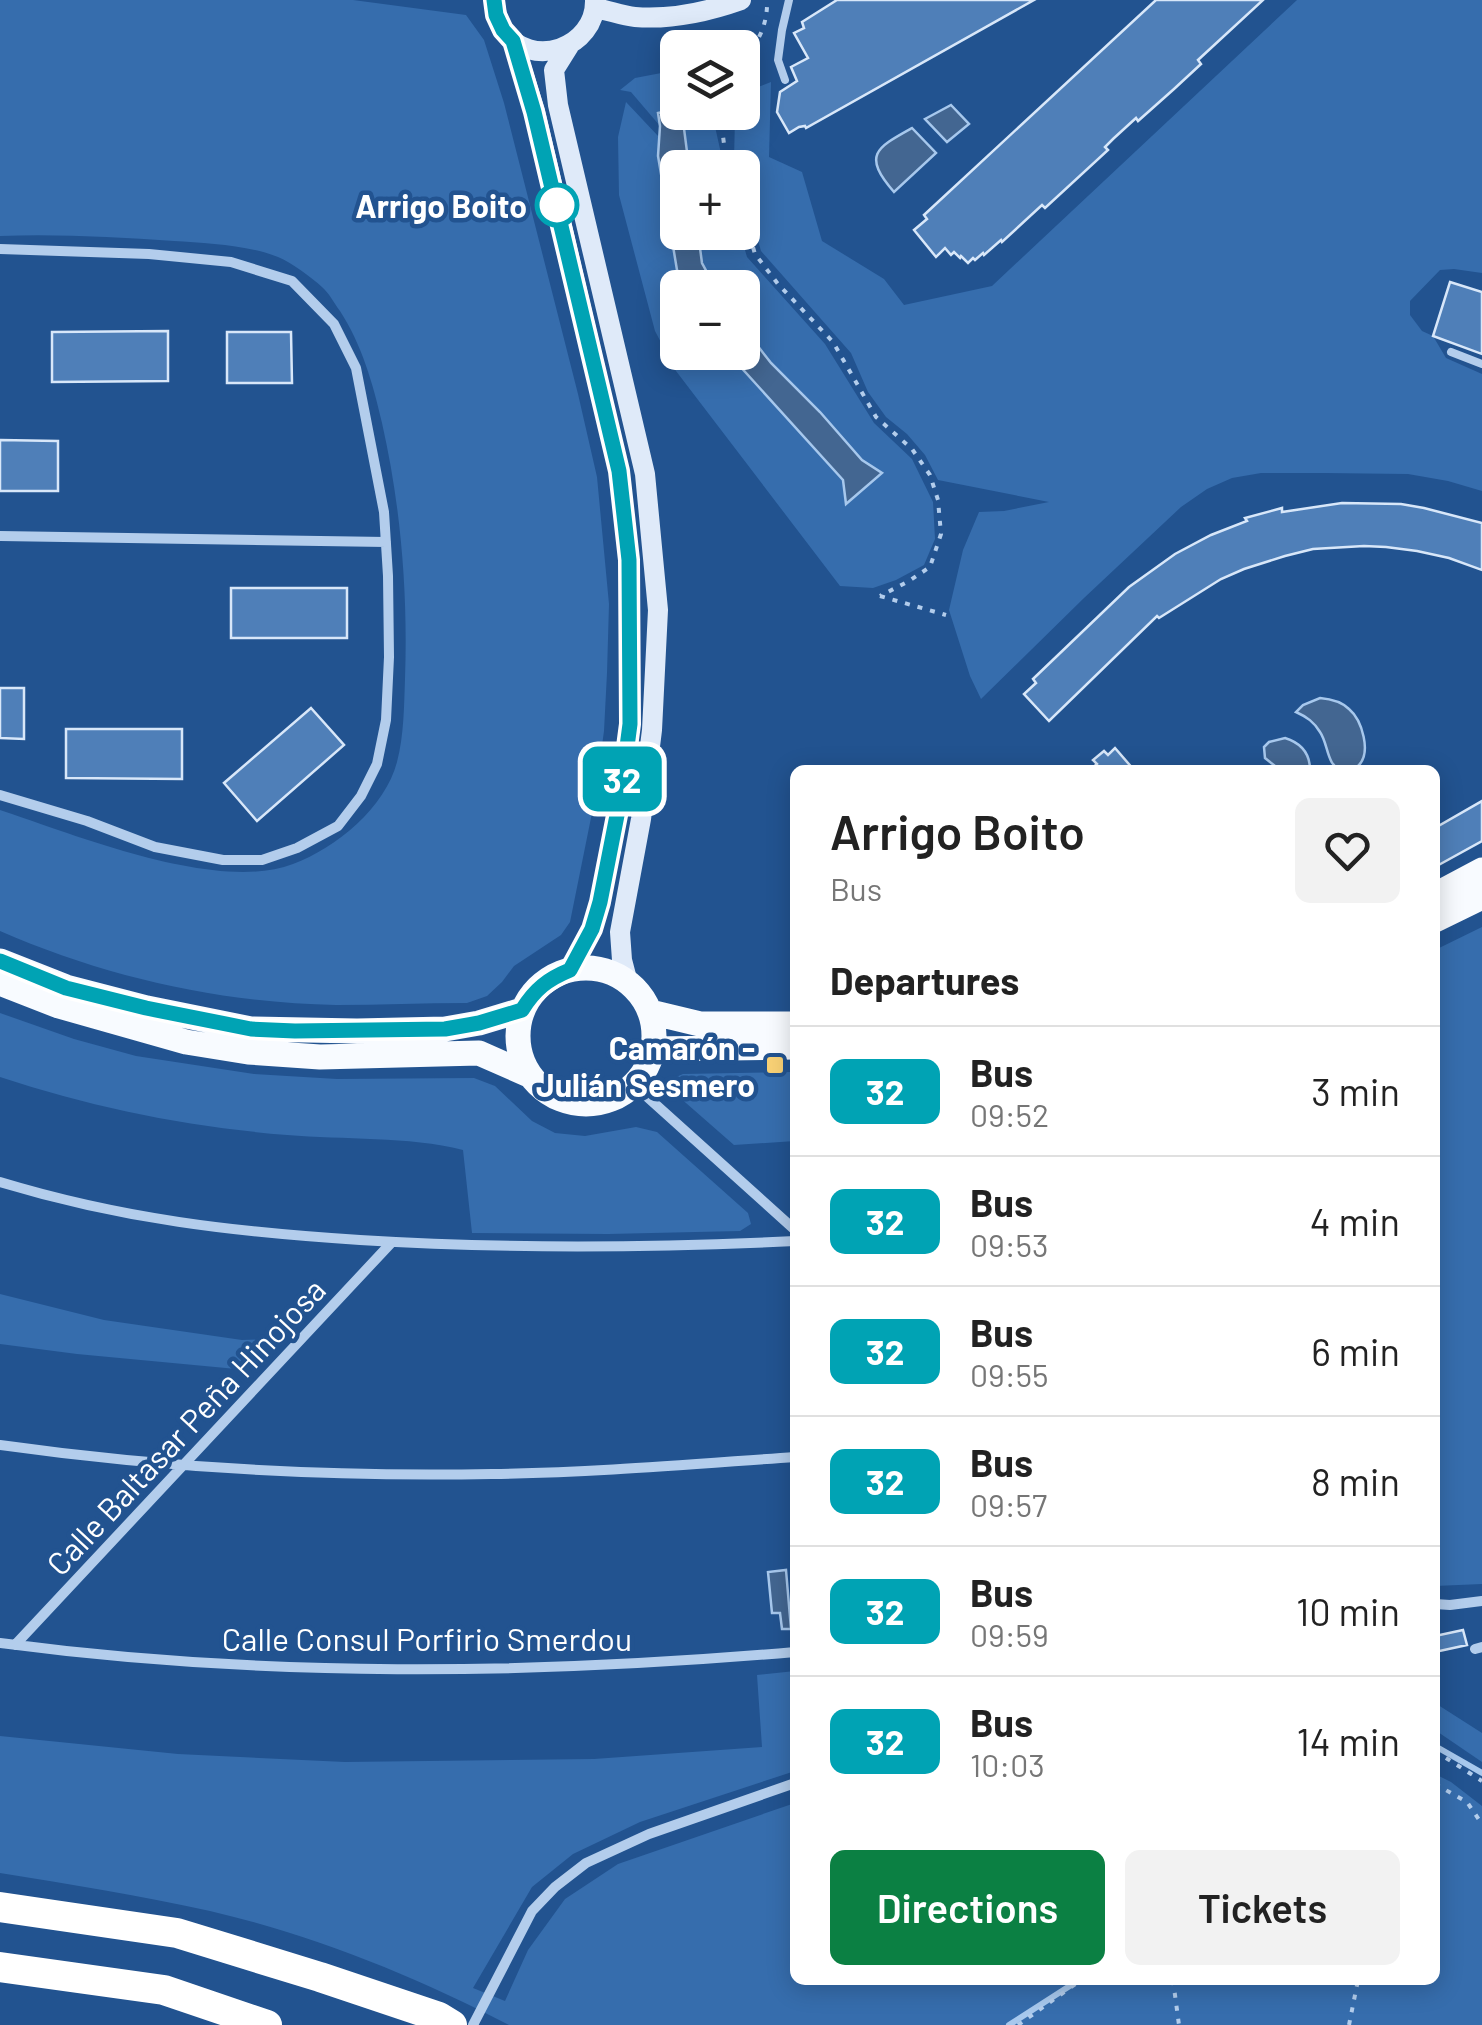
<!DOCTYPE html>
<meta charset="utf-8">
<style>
body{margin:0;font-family:Barlow,sans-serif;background:#f2f2f2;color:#222;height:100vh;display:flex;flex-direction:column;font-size:38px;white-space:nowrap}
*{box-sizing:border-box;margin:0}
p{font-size:32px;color:#767676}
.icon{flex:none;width:55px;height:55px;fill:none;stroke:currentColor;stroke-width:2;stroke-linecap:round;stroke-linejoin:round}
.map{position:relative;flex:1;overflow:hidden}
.drawer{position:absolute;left:790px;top:765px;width:650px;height:1220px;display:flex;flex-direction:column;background:#fff;border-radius:15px;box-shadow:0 5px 25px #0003}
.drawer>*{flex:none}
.badge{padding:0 20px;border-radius:15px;font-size:35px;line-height:65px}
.buttons{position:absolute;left:660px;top:30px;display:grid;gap:20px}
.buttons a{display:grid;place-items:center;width:100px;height:100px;border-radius:15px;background:#fff;box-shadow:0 5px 25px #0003;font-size:50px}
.map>.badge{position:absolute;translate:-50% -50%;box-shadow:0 0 0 5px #fff}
h2{padding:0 40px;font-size:38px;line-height:90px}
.round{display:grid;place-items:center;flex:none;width:105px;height:105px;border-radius:15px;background:#f2f2f2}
.overview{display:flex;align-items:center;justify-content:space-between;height:170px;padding:0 40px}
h1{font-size:48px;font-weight:600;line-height:75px}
.cta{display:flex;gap:20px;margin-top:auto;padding:20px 40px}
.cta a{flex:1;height:115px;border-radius:15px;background:#0b8043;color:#fff;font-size:40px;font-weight:600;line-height:115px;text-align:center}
.cta a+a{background:#f2f2f2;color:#222}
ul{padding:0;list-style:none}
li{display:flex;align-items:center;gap:30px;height:130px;padding:0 40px;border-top:2px solid #e0e0e0}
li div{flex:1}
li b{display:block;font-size:38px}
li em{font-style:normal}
li .badge{min-width:110px;font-weight:700;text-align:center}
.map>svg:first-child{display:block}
.green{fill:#366dad}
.water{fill:#436691;stroke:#a7c8ed;stroke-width:2.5}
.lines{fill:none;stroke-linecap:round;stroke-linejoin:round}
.stream{stroke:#a7c8ed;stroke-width:6}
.building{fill:#4f7fb8;stroke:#d8e7f9;stroke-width:2.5}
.path{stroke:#b3cdec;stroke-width:4;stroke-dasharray:5 8;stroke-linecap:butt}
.service{stroke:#b3cdec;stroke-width:8}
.minor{stroke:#b3cdec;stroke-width:10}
.secondary{stroke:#dfeaf9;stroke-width:20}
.primary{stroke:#f8fbff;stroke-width:25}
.motorway{stroke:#fff;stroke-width:30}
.line-casing{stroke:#fff;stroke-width:22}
.line{stroke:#00a3b4;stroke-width:15}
.stop-dot{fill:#fff;stroke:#00a3b4;stroke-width:5}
.poi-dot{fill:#f8d175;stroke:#225390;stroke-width:4}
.labels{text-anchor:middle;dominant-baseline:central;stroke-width:9;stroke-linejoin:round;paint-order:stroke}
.stop-label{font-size:32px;font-weight:bold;fill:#fff;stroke:#225390;text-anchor:end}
.poi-label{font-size:32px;font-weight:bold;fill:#fff;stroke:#225390;text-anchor:end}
.street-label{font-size:32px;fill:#fff;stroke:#225390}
</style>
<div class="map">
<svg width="1482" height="2025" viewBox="0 0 1482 2025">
<rect width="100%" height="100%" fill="#225390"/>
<path class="green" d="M0,0h353l113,15 18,25 20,63 74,291 19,83 12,127 -2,69 -3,58 -10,72 -24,119 -9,13 -47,31 -12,16 -15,14 -20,7c-44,0 -87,2 -131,2 -115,-2 -231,-28 -336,-74v-121c76,25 217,83 293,54 43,-16 92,-56 104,-102 7,-27 7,-56 8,-83 3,-86 -4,-172 -23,-256 -9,-39 -20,-78 -42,-112 -6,-8 -11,-18 -18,-24 -11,-10 -30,-24 -44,-30 -30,-12 -72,-14 -104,-16 -58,-4 -116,-7 -174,-5z
M1297,0h185v273l-28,-4 -14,1 -30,31v14l12,16 11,5 13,22 36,16v117l-34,-10 -40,-7 -84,-1h-63l-29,5 -25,11 -26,18 -97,91 -103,101 -11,-23 -21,-66 14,-60 16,-38 25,-1 45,-9 -111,-22 -13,-25 -18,-21 -21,-17 -18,-25 -17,-39 -90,-102 -18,-62 -1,-21 -6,-1 -2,-7 1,-43 1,-4 6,-1 1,-19 28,-11 -2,75 33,15 20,69 62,38 20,26 88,-19z
M677,70v39l-19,4 2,13 -29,-34 -11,-2 15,-12z
M626,102l33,35 -1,19 19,114 11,17 -10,1v64l50,1 115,127 38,-7 -19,-13 -91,-97 -28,-36 -1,-39 -27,-1 -13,-24 -4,-30h42l7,24 78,87 49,79 38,36 21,43 2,37 -11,26 -28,15 -23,8 -33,-2 -164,-215 -21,-40 -36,-136 -1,-58z
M682,113h30l12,54h-35z
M1482,927v657l-47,2v-636z
M0,1013l74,26 62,17 118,18 83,5 137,-1 21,8 37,35 23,12 30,3 51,-9 21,5 91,81 3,11 -11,7 -132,3 -136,-1 -9,-83c-55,-14 -119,-10 -176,-15 -99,-8 -193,-27 -287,-58z
M795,1072v69l-61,4 -64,-56 4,-11 9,-4z
M0,1294l104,26 138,20 31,-1 -26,31 -170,-16 -77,-10z
M795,1671v100l-155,51 -67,32 -41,33 -59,101 32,13 23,-51 37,-51 53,-35 177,-61v177h640v-206l16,8 31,24v219h-973c-94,-49 -196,-90 -299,-114 -69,-15 -140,-27 -210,-38v-137l178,18 167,8 249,-3 168,-12 -5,-72z
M1435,1703l47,30v29l-47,-32z"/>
<path class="water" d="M951,105l18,19 -22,18 -22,-23z
M677,109l1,3 4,1 7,54 -11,1v64l20,1 4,30 13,24h-27l-11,-17 -19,-114 2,-30 -2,-13z
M912,128l24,25 -42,39c-32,-37 -18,-44 18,-64z
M743,327l28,36 49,49 42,48 20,13 -36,31 -3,-24 -115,-127 14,-1z
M1320,698c11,1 21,3 29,11 13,11 23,44 9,57 -4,4 -9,5 -15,4 -17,-3 -14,-25 -23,-38 -6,-10 -13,-15 -24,-20l7,-7z
M1285,738c16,5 25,15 25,32h-30l-15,-12 -1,-11 5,-5z
M786,1570l5,59h-9l-2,-16h-8l-4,-41z"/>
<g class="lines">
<path class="stream" d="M1435,1746l47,27
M1009,2025l70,-45"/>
</g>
<path class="building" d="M837,0h197l-228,128 -1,-2 -6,1 -10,6 -12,-21 3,-20 17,-11 -6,-14 17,-9 -14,-25 10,-5 -2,-6z
M1156,0h107l-65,60 3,4 -27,25 -36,32 -2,-3 -23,21 -8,8 3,3 -63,58 -3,-3 -40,37 -1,-2 -17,15 -1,-2 -8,7 -2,-2 -5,5 -7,-7 -1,2 -6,-6 -3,3 -6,-7 -9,9 -22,-27 13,-11 -3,-4z
M1450,282l32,10v62l-49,-18z
M168,331v50l-116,1v-50z
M227,332h64l1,51h-65z
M0,440l58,1v50h-58z
M1342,503l59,1 23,4 58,15v47l-33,-12 -32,-7 -31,-4 -22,-1 -51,3 -28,7 -41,13 -23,10 -62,39 -2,-2 -108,105 -25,-27 12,-11 -3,-4 96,-92 46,-33 36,-19 36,-14 -2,-3 37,-10v4z
M231,588h116v50h-116z
M0,688h24v51l-24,-1z
M311,708l33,37 -87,76 -33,-38z
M66,729h116v50l-116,-1z
M1115,748l19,22h-44l7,-6 -4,-4 11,-9 4,4z
M1482,801v40l-47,26v-39z
M1463,1630l4,15 -32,7v-16z"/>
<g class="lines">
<path class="path" d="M742,56c18,-11 26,-36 25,-56
M720,112l4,32 7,24
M742,210l13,44 23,30 55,58 43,75 36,32 18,26 8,25 3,34 -11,33 -21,14 -29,15
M880,596l66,19
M1435,1751l47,30
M1435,1784l32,18 15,22
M1173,1980l6,45
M1018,2025l63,-45
M1349,2025l9,-45"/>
<path class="service" d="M785,80l-7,-20 4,-30 7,-30
M1451,352l31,12"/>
<path class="minor" d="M0,249l149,5 82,8 61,19 42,43 22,44 28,144 4,64 1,81 -3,63 -9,44 -16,32 -23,30 -41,22 -35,12h-39l-68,-13 -68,-26 -87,-26
M0,536l386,6
M634,1085l161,145
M0,1182c122,37 234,50 360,58 145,9 290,8 435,1
M0,1445c163,23 327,32 492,29 101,-1 202,-10 303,-17
M1435,1604l15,1 32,-4
M0,1643c264,35 530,32 795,9
M15,1645l377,-403
M1475,1649l7,-2
M473,2025l59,-114 23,-24 31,-24 63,-29 146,-51"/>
<path class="secondary" d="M494,0c2,10 3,21 9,30 28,41 93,18 92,-30
M595,8c13,2 27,8 40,9 37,3 72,-5 106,-17
M513,41l22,70 84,360 10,89 1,164 -10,75 -20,104 -8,26 -22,41
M569,46l-15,24 4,35 87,369 13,136 -6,120 -11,89 -21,113 2,28 6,23"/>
<path class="primary" d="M1435,895l47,-25
M1435,920l47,-23
M0,961l66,26 81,21 104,21 106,2 88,-2 34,-6 43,-13
M518 1036a68 68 0 1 1 136 0a68 68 0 1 1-136 0Z
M0,983l59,23 127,36 62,10 72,5 159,-4 50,22
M650,1012l50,12h95
M653,1049l142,-2"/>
<path class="motorway" d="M0,1907l177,26 143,44 119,40 13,8
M0,1967l164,23 103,35"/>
</g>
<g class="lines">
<g class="line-casing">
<path id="line" d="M0,961l66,27 80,20 105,21 44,2 150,-2 34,-6 43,-13c13,-21 26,-31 48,-40l22,-41 8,-27 20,-102 10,-76 -1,-164 -10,-89 -85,-359 -21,-71 -10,-11 -7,-15 -2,-15"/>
</g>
<use href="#line" class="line"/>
</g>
<circle class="stop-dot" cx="557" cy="205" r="20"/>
<rect class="poi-dot" x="765" y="1055" width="20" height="20" rx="5"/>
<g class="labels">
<g class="stop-label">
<text x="527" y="205">Arrigo Boito</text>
</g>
<g class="poi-label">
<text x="755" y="1047">Camarón -<tspan x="755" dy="37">Julián Sesmero</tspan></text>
</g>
<g class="street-label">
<text transform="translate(185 1426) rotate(-47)">Calle Baltasar Peña Hinojosa</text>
<text x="427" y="1638">Calle Consul Porfirio Smerdou</text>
</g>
</g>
</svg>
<div class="buttons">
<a><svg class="icon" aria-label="layers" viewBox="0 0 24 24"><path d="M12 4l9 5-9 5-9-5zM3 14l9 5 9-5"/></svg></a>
<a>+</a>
<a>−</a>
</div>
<b class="badge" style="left:622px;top:779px;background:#00a3b4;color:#fff">32</b>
<section class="drawer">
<div class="overview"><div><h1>Arrigo Boito</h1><p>Bus</p></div><a class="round"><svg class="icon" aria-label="heart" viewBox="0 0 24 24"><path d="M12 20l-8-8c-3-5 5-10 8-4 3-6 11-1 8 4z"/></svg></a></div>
<h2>Departures</h2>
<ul>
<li><span class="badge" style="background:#00a3b4;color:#fff">32</span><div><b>Bus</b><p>09:52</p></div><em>3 min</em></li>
<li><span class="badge" style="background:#00a3b4;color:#fff">32</span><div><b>Bus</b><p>09:53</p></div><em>4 min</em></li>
<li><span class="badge" style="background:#00a3b4;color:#fff">32</span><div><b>Bus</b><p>09:55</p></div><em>6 min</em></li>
<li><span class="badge" style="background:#00a3b4;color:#fff">32</span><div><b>Bus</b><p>09:57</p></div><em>8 min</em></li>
<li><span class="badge" style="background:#00a3b4;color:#fff">32</span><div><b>Bus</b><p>09:59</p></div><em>10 min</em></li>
<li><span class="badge" style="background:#00a3b4;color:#fff">32</span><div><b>Bus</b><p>10:03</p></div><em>14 min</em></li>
</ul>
<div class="cta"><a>Directions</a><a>Tickets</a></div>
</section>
</div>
